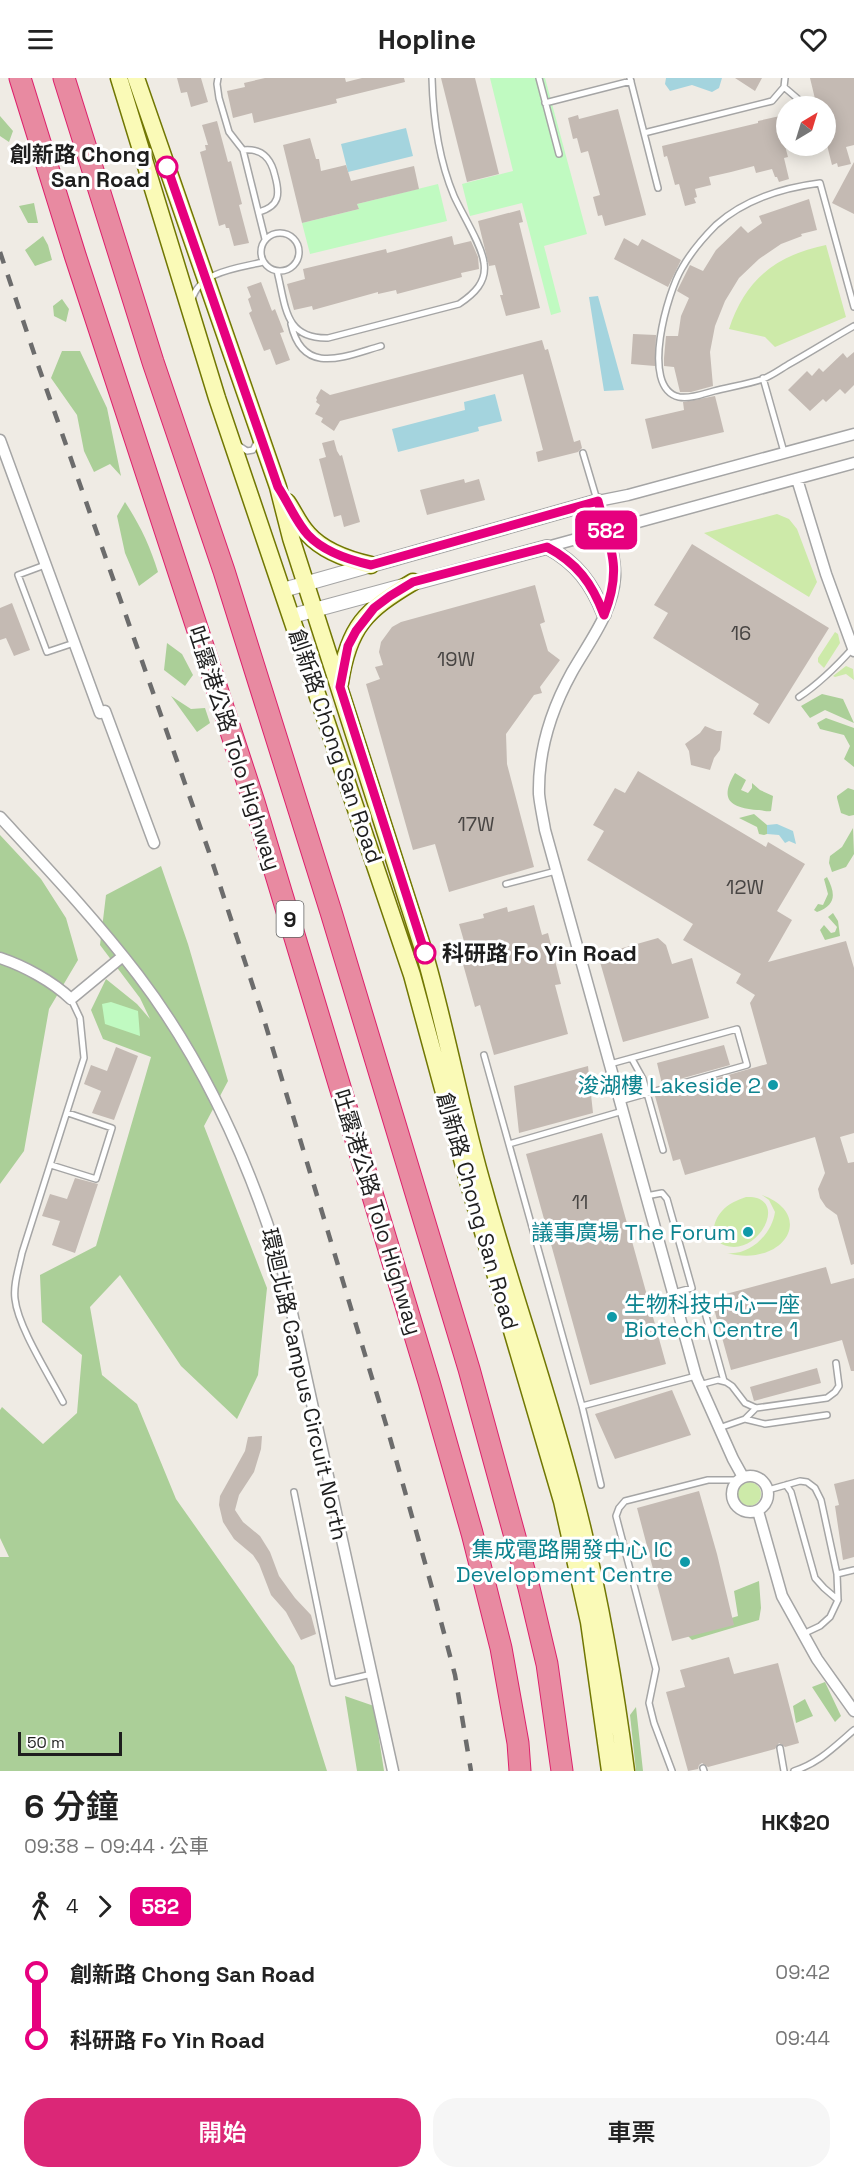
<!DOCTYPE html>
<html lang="zh-TW">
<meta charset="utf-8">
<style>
body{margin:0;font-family:"Space Grotesk","Noto Sans TC",sans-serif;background:#f6f6f6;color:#222;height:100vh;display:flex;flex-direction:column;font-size:22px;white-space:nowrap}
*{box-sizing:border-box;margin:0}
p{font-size:20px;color:#767676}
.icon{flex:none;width:33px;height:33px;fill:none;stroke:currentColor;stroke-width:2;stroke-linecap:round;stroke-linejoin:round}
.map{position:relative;height:1693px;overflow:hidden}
.side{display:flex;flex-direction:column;background:#fff;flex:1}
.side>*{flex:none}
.badge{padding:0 12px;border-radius:9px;font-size:21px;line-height:39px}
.needle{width:39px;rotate:38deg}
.tools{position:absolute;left:776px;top:18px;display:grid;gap:12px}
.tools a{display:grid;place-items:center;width:60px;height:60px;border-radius:50%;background:#fff;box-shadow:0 3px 15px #0003;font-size:30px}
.scale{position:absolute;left:18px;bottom:15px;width:104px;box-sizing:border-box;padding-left:6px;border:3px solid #1e1e1e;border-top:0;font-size:16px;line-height:21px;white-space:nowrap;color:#1e1e1e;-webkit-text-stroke:4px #fff;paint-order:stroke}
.map>.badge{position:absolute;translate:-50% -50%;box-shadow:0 0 0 3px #fff}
.legs{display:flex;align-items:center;gap:9px;height:66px;padding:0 24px;font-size:20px}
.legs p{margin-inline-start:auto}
.headline{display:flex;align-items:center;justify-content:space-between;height:102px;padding:0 24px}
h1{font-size:33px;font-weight:600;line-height:45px}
.primary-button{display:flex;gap:12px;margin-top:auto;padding:12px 24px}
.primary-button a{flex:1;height:69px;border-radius:24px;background:#db2777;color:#fff;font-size:24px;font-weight:600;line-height:69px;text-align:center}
.primary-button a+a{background:#f6f6f6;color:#222}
ul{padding:0 24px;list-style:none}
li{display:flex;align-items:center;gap:21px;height:66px;font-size:22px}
li i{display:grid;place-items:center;width:9px;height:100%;margin:0 8px;background:currentColor}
li i::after{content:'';width:15px;height:15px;margin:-8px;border:4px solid;border-radius:50%;background:#fff}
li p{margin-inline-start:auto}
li:first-child i{background:linear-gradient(#0000 50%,currentColor 0)}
li:last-child i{background:linear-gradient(currentColor 50%,#0000 0)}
header{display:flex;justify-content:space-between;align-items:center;height:78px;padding:0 24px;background:#fff;font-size:27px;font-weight:600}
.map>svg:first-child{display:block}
.grass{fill:#cdeaa9}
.forest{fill:#abcf98}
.park{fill:#c0fac1}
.water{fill:#a4d4de}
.building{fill:#c4bab3}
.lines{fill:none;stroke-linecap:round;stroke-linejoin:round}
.service-casing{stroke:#a5a5a5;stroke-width:8}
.minor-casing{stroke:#a5a5a5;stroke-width:13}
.tertiary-casing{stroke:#a5a5a5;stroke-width:16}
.secondary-casing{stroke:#717703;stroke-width:19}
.motorway-casing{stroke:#dd216c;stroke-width:23}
.service{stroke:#fff;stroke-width:5}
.minor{stroke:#fff;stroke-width:10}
.tertiary{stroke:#fff;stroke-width:14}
.secondary{stroke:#fafab7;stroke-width:16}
.motorway{stroke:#e88aa1;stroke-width:21}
.rail{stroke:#6c6c6c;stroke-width:4.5;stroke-dasharray:12 12;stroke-linecap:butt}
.line-1-casing{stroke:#fff;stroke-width:14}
.line-1{stroke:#e6007e;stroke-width:9}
.stop-1-dot{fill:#fff;stroke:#e6007e;stroke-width:3}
.culture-dot{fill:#0f9aa8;stroke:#fff;stroke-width:2}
.labels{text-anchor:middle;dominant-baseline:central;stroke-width:6;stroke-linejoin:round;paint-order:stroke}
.number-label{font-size:20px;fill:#484543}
.shield{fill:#fff;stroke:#626262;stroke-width:1.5}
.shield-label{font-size:21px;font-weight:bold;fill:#1e1e1e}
.stop-label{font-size:22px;font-weight:bold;fill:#1e1e1e;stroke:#fff;text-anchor:end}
.street-label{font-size:22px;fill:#1e1e1e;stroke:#fff}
.culture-label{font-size:22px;fill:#0d838f;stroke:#fff;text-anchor:end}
</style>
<header><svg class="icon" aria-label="menu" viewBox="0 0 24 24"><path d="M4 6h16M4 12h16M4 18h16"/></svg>Hopline<svg class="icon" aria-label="heart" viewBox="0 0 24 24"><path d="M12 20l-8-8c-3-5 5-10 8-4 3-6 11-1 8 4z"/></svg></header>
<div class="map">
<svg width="854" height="1693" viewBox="0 0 854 1693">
<rect width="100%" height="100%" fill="#efebe4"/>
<path class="grass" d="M826,167l20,72 -71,30 -10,-10 -36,-8c16,-49 47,-74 97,-84z
M777,436l12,5 8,10 20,53 -8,15 -105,-64z
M835,554l3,2 2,9 -16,25 -6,-6v-4z
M846,588l7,3 1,11 -8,-6 -11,3 -2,-1z
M762,1117c55,20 21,73 -35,58 23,3 45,-19 48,-41l-6,-12z
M746,1119c41,-2 18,50 -12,50 -23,0 -25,-22 -12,-36 6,-7 15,-11 24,-14z
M737 1416a12 12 0 1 1 24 0a12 12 0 1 1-24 0Z"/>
<path class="forest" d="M0,38l13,15 -4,11 -9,-6z
M34,125l4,20h-10l-9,-17z
M43,158l5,9 4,15 -17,6 -10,-16z
M62,221l7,10 -3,13 -12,-6 -1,-10z
M62,273h18l27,57 14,68 -11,-12 -16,8 -10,-21 -7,-36 -26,-37z
M125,424c15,23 25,44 33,70l-19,14 -14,-33 -8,-37z
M167,565l15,11 11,21 -8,11 -21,-16z
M822,616l21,5 11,24 -29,-13 -15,8 -9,-12z
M171,618l20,13 14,-1 5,15 -13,9z
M826,640l28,10v39l-10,-8 6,-13 -6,-11 -24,-6 -3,-6z
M735,695l11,7 -5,10 7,3 4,-5v-5l8,7 13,6 -2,15c-6,1 -8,-1 -14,-1 -27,-3 -38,-10 -22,-37z
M848,710l6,2v25l-5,1 -8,-3 -4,-15v-2z
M754,736l13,11v9l-3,1 -5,-1 -2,-7 -18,-9z
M853,750l1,26 -8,13 -14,5 -3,-9 1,-7 12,-9z
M0,757l41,44 25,39 12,42 -29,49 -25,142 -24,33z
M161,788l27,78 40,137 -24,45 63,162 -9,87 -21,44 -56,-53 -61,-91 -30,32 12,68 35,29 39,95 118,167 33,105h-327v-214h9l-9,-19v-128l2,-3 41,37 34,-31 5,-58 -40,-33 -2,-47 56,-29 55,-189 -48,-18 -12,-29 15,-31 31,25 13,15 -10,-21 -40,-53 6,-50z
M827,799c9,17 9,28 -10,35l-3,-2 4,-6 5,1 5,-11 -4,-15z
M833,835l5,8 2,15 -15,4 -5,-10 4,-5 7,8 4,-1 2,-5 -9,-10z
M759,1503l2,27 -2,12 -67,20 -8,-8 54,-16 -4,-25z
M825,1604l16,34 -6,6 -23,-35z
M345,1618l29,10 10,65h-27z
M805,1621l8,17 -17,7 -3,-17z
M636,1629l7,64h-7l-6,-56z"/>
<path class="park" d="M490,0h55l42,156 -43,12 17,66 -10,3 -29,-112 -52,13 -8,-32 51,-13z
M438,106l9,37 -137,33 -8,-31 57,-14 -2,-5z
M111,924l27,9 2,25 -35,-12 -3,-20z"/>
<path class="water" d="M666,0h56l-3,10 -7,4 -20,-7 -22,6 -5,-7z
M406,50l7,28 -65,16 -7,-28z
M598,218l26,94 -20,1 -15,-94z
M495,316l7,27 -24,6 1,4 -81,21 -6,-23 73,-19 -1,-8z
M777,746l16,7 3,13 -7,-3 -4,2 -6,-8 -12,-1v-9z"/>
<path class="building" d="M177,0h24l7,24 -17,5 -4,-15 -6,1z
M265,0h80l1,4 16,-4h42l1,4 -69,17 1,4 -83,20 -2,-10 -19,5 -6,-27 18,-4 -1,-4z
M441,0h34l24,96 -32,8z
M735,0h27l-7,13z
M810,0h44v67l-8,2 5,17 -13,3 -1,-4 -5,2 -7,-28v-31h-6l-1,-4 -2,1z
M618,31l28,106 -41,11 -3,-11 -4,1 -5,-19 7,-2 -12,-44 -7,2 -4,-15 -4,1 -5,-21 10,-3 1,4z
M780,38l3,10 -3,1 8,30 -4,1 5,21 -10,3 -2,-5h-2l-3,-8 -16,4 -2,-7 -23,6 -22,5 2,8 -16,4 2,8 -3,1 2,5 -11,3 -6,-22 -4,1 -8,-29 -3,1 -2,-11 96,-23v-2z
M217,43l11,41 3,-1 11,43 -3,1 10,38 -15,3 -5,-18h-3l-1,-4 -6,2 -19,-74 6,-2 -1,-5h3l-6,-20z
M310,60l6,21h3l2,12 25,-6 5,16 63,-15 5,23 -62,15 2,5 -57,14 -19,-78z
M854,84v52l-22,-11z
M809,121l8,31 -16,4 1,2 -21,8 -22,15 -20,19 -14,23 -10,25 -5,26 3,34 -22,6h-11l-6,-25 -10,-1v-8l2,-22h12l3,-20 8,-18 -12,-7 13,-26 13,6 13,-21 25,-24 7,7 14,-10 -3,-7z
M520,132l3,12 -4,1 21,85 -34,8 -6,-21h3l-8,-30 -6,1 -11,-45z
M452,158l2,9 17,-4 7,16 1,12 -18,4 1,4 -65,17 -1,-4 -18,4v-2l-65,18 -1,-4 -18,4 -7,-26 18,-5 -2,-10 83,-20 1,4z
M624,160l14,8 4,-7 39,21 -13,27 -54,-28z
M261,204l11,29 3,-2 9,23 -4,1 10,27 -14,5 -6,-16 -6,2 -15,-38 3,-2 -4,-12 3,-2 -4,-10z
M633,256l23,1 -1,31 -24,-2z
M542,262l3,10 3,-1 26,93 6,-2 2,8 -4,4 -40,10 -2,-10 7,-2 -20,-76 -183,47 -6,10 -13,-9 2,-4 -8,-4 5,-9 -4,-3 1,-2 -1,-2 5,-9 9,6z
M854,274v33l-9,9 -5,-5 -14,13 -3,-3 -13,12 -22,-21 19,-19 5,5 7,-8 4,4 20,-19 4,5z
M715,318l9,36 -72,17 -7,-30 39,-9 -1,-8z
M334,362l3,11 3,5 2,-1 18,67 -16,5 -3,-12 -7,2 -15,-58 7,-2 -4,-14z
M464,401l1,4 14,-4 6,21 -58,15 -7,-25z
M692,466l137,84 -60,96 -16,-10 6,-10 -106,-66 15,-25 -14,-8z
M535,507l10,37 -5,2 8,27 12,9 -20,27 2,6 -8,2 -28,39 1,30 27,103 -85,25 -14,-48 -22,6 -47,-166 14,-5 -5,-12 8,-2 -4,-13 2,-10 11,-15 9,-5z
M12,525l18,47 -16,6 -8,-18 -6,2v-32z
M705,648l12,5h5l-2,19 -6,8 -4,12 -19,-5 -2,-14 -4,-7 15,-11z
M638,693l128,76 2,-5 37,22 -28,47 15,9 -24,42 78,-21 8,27v165l-14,4 8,26 6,-1v102l-3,1 -14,-50 -11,-8 -6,-9 -2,-9 7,-16 -10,-36 -130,38 -5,-16 -7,2 -18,-65 112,-32 -17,-61 5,-8 -19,-12 5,-9 -58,-34 10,-16 -106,-64 17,-29 -11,-6 22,-37 10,5z
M534,827l8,30 6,-2 13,51 -6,1 13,49 -74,21 -14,-50 -5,2 -14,-50 7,-2 -9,-31 25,-6 -1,-4 24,-7 1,5z
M658,860l8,7 6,19 20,-6 17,60 -86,24 -25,-87z
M724,967l6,20 -68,19 -5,-21z
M116,969l22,9 -24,64 -22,-7 9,-22 -17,-7 7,-19 16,6z
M588,988l5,47 -74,20 -5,-47z
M602,1055l64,231 -76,21 -64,-231z
M75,1100l23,6 -23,69 -23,-8 8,-24 -18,-5 8,-22 17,5z
M826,1189l5,17 23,-6v93h-3l-9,-31 -111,30 -20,-72z
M817,1290l4,15 -67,18 -4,-14z
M672,1312l19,45 -76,24 -20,-45z
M262,1358l-1,13 -7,23 -15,23 -4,15 8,12 17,14 10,16 9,24 16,22 16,17 5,19 -15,6 -15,-28 -15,-17 -12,-31 -6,-9 -19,-16 -11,-17 -4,-17 1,-9 25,-45 3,-14z
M854,1401v78l-11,3 -8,-54 4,-1 -5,-21z
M699,1413l18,63 17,71 -62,16 -35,-133z
M729,1579l5,17 44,-11 21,80 -14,4 -6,-4 -4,6 -67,18 -6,-4 -3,2 -1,4 -10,2 -22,-79 19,-5 -5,-17z"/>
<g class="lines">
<g class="service-casing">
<path id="service" d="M218,0l-1,6 2,14 10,34 14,18 22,89
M539,0l20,76
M630,0l28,110
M784,9l14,12 5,7
M545,25l86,-22
M644,55l128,-32 12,-14 1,-9
M243,72c19,-2 28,8 32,26 5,18 5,30 -16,36
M261 174a19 19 0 1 1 38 0a19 19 0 1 1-38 0Z
M277,193c9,35 7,68 51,67l131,-34c15,-10 28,-22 25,-41 -2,-18 -22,-49 -30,-67 -16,-38 -21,-78 -22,-118
M192,222c7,-29 47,-32 71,-38
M854,229l-34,-124c-39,5 -75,16 -104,42 -13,13 -25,27 -34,43 -14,23 -43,120 -3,129 11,2 24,-3 35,-6 16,-4 34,-7 49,-12 10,-4 19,-11 28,-16 21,-12 42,-25 63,-37
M291,246c12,53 54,32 90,22
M763,300l21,74
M238,367l9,6 6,-1 4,-8
M583,375l14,47
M45,487l-27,10 29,77 27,-9
M799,619c21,-14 37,-30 54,-49
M506,806l50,-13
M484,977l98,351 19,79
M632,981l11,20 20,71
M610,986l127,-35 10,36 -127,36
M509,1066l114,-33
M51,1087l45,14 16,-51 -44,-15
M646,1118l16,-3 5,6 25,89 -19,5
M704,1231l20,72
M699,1307l19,-5 8,2 6,4 13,17 11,5 71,-10 8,-6 4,-6 -3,-23
M63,1324c-14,-27 -45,-75 -48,-103 -2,-15 4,-31 7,-46l62,-195 -4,-40 -9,-19
M582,1328l114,-30
M745,1341l20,5 62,-9
M719,1350l26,-9 11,-11
M786,1407l5,7 24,86 9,10 14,12
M768,1412l32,-9 7,1 8,6 6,12 16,74 1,26 -8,17 -10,9 -17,8
M294,1414l39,191 39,-9
M837,1496l17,-4
M780,1670l4,23
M703,1690l1,3
M672,1693l-18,-48 -5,-20 7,-34 -40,-153 3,-8 6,-7 83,-21h30
M794,1693c25,-8 40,-24 60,-41"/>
</g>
<g class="minor-casing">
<path id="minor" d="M0,362l100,273 5,-2 49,132
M797,401l29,95 28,77
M547,469l307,-84
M0,739c47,51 95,102 138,158 67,88 113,191 145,297l110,499
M0,880c24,8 52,23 71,41l52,-43
M732 1416a18 18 0 1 1 36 0a18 18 0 1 1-36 0Z
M743,1399l-10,-18 -37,-83 -151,-546c-2,-12 -5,-25 -6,-36 -1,-44 12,-84 33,-122 17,-30 41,-60 43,-95 1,-25 -11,-52 -17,-76l30,-6 226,-61
M758,1433l24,85 35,63 37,52"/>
</g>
<g class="tertiary-casing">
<path id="tertiary" d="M283,512l315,-89
M292,538l255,-69c30,16 45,37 57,67"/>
</g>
<g class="secondary-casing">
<path id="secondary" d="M119,0l98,320 195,577 56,206 94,320 27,121 21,149
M136,0l142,409 13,51 133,414c23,79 37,160 60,238 28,102 64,202 90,305 24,91 40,183 52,276
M287,424c7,10 12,23 21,32 16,18 41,26 63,31
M340,605c8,-56 26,-73 73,-101"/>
</g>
<g class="motorway-casing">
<path id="motorway" d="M20,0l55,177 179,547 175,580 43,151 29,115 17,95 2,28
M64,0l89,284 71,209 107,341 138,457 60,219 18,76 15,107"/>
</g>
<use href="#service" class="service"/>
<use href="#minor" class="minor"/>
<use href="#tertiary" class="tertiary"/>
<use href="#secondary" class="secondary"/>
<use href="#motorway" class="motorway"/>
<path class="rail" d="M0,174l38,113 171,487 56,171 123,408 46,164 21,80 16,96"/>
</g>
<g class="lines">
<g class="line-1-casing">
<path id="line-1" d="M167,89l111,320c10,15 18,35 30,48 16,17 41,25 63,30l227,-64c12,47 25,66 6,114 -12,-32 -27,-52 -57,-68l-134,35 -23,14 -16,12 -18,23 -8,15 -8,41 85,266"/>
</g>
<use href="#line-1" class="line-1"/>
</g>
<g class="stop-1-dot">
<circle cx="167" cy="89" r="10"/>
<circle cx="425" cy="875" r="10"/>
</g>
<g class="culture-dot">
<circle cx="773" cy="1007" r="6"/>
<circle cx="748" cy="1154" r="6"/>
<circle cx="612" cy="1239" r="6"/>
<circle cx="685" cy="1484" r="6"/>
</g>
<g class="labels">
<g class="number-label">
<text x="741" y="555">16</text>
<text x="456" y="581">19W</text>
<text x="476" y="746">17W</text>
<text x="745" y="809">12W</text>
<text x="580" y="1124">11</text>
</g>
<rect class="shield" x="276.5" y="823" width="27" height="36" rx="4.5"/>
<g class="shield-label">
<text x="290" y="841">9</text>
</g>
<g class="stop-label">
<text x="150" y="76">創新路 Chong<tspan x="150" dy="25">San Road</tspan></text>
<text x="442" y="875" text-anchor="start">科研路 Fo Yin Road</text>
</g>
<g class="street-label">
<text transform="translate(336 668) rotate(71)">創新路 Chong San Road</text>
<text transform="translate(235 670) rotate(72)">吐露港公路 Tolo Highway</text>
<text transform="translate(478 1133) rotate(74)">創新路 Chong San Road</text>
<text transform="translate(378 1134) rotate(73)">吐露港公路 Tolo Highway</text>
<text transform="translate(305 1306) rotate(77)">環迴北路 Campus Circuit North</text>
</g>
<g class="culture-label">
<text x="761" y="1007">浚湖樓 Lakeside 2</text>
<text x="736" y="1154">議事廣場 The Forum</text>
<text x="624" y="1226" text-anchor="start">生物科技中心一座<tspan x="624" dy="25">Biotech Centre 1</tspan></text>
<text x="673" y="1471">集成電路開發中心 IC<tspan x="673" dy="25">Development Centre</tspan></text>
</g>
</g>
</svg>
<div class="tools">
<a><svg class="needle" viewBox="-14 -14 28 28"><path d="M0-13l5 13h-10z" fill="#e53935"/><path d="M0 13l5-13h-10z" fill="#767676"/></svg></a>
</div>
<div class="scale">50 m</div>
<b class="badge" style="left:606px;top:452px;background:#e6007e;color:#fff">582</b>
</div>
<section class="side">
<div class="headline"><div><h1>6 分鐘</h1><p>09:38 – 09:44 · 公車</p></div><b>HK$20</b></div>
<div class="legs"><svg class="icon" aria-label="walk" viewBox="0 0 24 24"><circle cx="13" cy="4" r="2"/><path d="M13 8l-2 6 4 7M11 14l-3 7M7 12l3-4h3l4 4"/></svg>4<svg class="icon" aria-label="forward" viewBox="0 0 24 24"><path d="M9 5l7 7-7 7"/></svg><b class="badge" style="background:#e6007e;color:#fff">582</b></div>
<ul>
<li><i style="color:#e6007e"></i><b>創新路 Chong San Road</b><p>09:42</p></li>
<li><i style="color:#e6007e"></i><b>科研路 Fo Yin Road</b><p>09:44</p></li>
</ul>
<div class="primary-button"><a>開始</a><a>車票</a></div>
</section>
